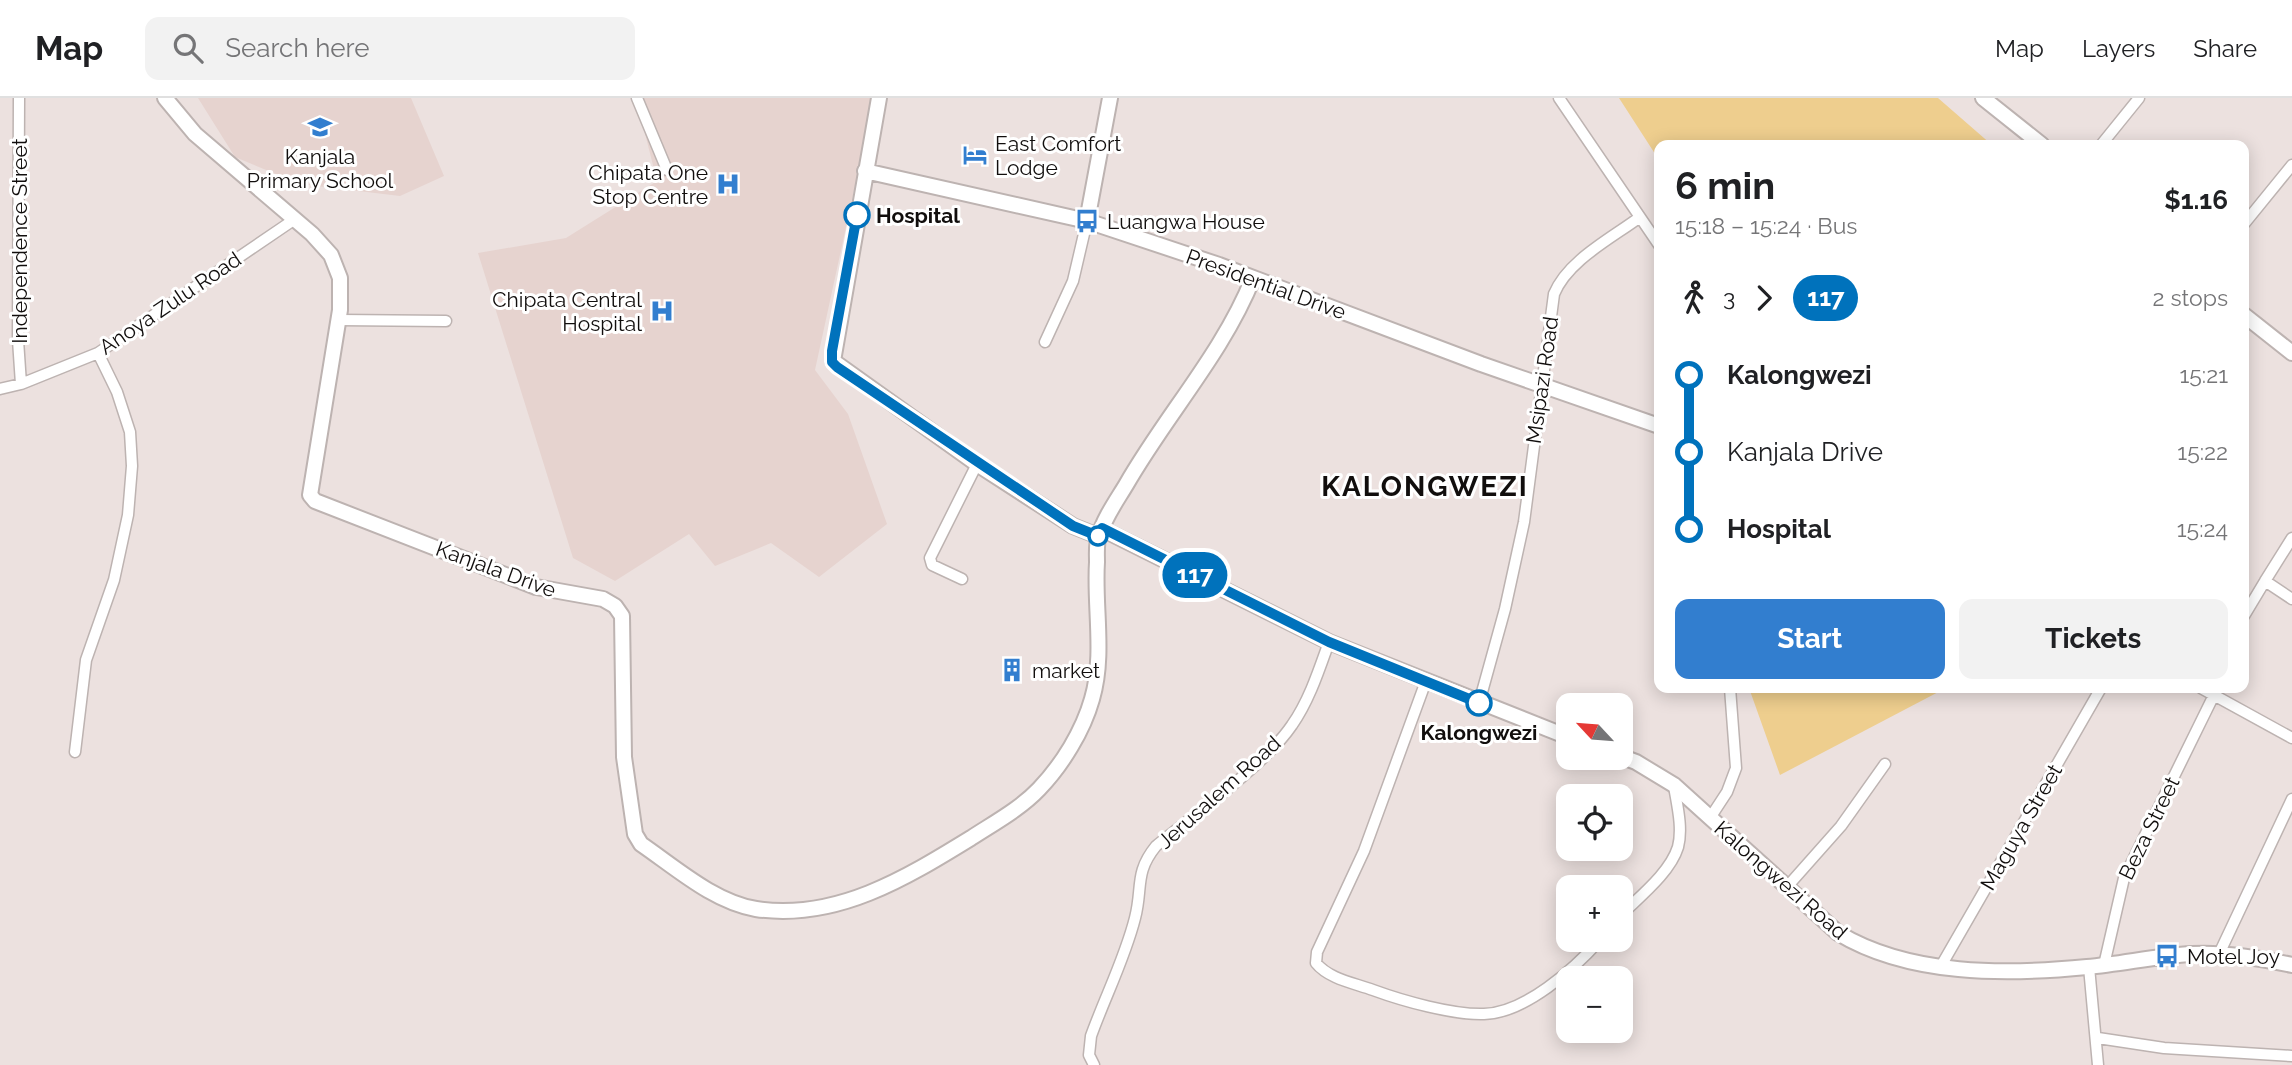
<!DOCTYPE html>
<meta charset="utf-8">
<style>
body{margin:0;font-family:Raleway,sans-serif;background:#f2f2f2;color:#202124;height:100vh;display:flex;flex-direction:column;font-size:26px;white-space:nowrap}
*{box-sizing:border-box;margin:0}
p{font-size:23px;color:#757577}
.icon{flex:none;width:38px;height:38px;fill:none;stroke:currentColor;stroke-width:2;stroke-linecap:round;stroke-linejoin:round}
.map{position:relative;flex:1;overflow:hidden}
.panel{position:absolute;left:1654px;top:42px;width:595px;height:553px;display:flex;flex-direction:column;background:#fff;border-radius:14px;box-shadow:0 4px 18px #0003}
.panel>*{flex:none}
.badge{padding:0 14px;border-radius:23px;font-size:24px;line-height:46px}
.needle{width:46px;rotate:296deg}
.controls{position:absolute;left:1556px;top:595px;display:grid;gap:14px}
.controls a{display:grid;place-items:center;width:77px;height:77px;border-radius:14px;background:#fff;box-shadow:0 4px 18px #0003;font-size:35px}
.map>.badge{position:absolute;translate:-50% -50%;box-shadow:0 0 0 4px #fff}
.legs{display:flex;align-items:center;gap:10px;height:77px;padding:0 21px;font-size:23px}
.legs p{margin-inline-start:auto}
.headline{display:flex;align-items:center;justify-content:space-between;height:119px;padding:0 21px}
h1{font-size:38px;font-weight:700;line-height:52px}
.primary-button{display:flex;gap:14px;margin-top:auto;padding:14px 21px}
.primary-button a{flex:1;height:80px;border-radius:14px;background:#327ecf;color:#fff;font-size:28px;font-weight:700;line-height:80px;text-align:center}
.primary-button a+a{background:#f2f2f2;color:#202124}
ul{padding:0 21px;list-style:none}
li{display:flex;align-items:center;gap:24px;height:77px;font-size:26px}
li i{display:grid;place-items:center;width:10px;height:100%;margin:0 9px;background:currentColor}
li i::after{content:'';width:18px;height:18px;margin:-9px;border:5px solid;border-radius:50%;background:#fff}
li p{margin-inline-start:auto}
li:first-child i{background:linear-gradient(#0000 50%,currentColor 0)}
li:last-child i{background:linear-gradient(currentColor 50%,#0000 0)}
header{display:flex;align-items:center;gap:42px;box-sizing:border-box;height:98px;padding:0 35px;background:#fff;border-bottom:2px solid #e0e0e0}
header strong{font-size:33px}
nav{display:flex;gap:38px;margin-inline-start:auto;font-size:24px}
.search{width:490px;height:63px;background:#f2f2f2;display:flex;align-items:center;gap:18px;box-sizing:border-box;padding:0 24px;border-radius:14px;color:#757577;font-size:26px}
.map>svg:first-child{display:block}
.built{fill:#e6d3cf}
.green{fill:#eece8e}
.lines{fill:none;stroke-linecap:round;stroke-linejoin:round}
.street-casing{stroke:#bdb3b1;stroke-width:13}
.secondary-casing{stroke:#bdb3b1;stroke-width:18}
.street{stroke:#fff;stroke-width:10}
.secondary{stroke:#fff;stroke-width:14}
.line-1-casing{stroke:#fff;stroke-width:16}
.line-1{stroke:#0072bc;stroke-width:10}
.stop-1-dot{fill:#fff;stroke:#0072bc;stroke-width:3.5}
.labels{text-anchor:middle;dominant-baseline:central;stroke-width:6;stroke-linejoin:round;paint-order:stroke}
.poi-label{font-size:21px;fill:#110e0d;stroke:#fff;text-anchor:start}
.stop-label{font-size:21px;font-weight:bold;fill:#110e0d;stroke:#fff;text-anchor:start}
.street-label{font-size:21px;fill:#110e0d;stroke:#fff}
.district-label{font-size:28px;font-weight:bold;letter-spacing:2px;fill:#110e0d;stroke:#fff}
</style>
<header>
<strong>Map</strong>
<div class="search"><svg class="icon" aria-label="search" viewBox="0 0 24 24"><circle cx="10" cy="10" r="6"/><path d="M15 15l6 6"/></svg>Search here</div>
<nav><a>Map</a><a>Layers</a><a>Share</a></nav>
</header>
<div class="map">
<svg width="2292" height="967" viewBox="0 0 2292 967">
<rect width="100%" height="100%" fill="#ece1df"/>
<path class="built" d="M198,0h213l33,78 -44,20 -100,-12 -65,-27z
M636,0h238l-59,272 33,44 39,110 -68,53 -48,-34 -56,23 -26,-32 -74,47 -42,-23 -95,-305 88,-15 91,-57z"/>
<path class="green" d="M1619,0h319l54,47h-333v15z
M1749,590h197l-166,87z"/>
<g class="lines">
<g class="street-casing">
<path id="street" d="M19,0l-1,242 3,44
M637,0l30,72
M1559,0l100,147
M2101,47l38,-47
M2244,126l48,-59
M339,222l107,1
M1045,244l28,-61 14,-60
M0,291l21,-5 77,-31 197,-134
M962,481l-30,-14 -2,-7 47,-94
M2265,483l27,-43
M2244,518l21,-35 27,18
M1426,583l-62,170 -47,101 -1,11c13,16 38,20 57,27 30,11 80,25 111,24 41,-1 90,-45 116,-74
M2201,590l91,50
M1479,605l26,-94 19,-87 30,-228c14,-34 58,-56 86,-77
M75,654l11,-92 28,-80 14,-65 4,-49 -2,-34 -13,-40 -19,-39
M1710,720l17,-26 9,-24 -6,-80
M1786,790l55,-62 44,-62
M1620,818c19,-19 50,-43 58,-69 5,-19 -1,-42 -4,-61
M2219,856l73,-155
M2104,867l20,-87 89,-181
M1941,868l160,-278
M2089,869l9,98
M2098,940l66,10 128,8
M1094,967l-5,-10 2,-19c14,-39 34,-78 44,-118 8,-30 -1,-45 21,-72 39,-32 109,-81 136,-121 17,-24 27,-55 37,-83"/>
</g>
<g class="secondary-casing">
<path id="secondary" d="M165,0l30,36 117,100 19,21 9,23v32l-30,185 5,6 221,86 67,12 12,7 7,10 2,141 11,77 6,10c35,24 73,58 115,65 80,12 150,-31 215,-71 23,-15 49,-29 68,-49 23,-24 44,-58 53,-90 13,-44 2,-93 5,-137 0,-8 -1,-19 2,-26 5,-18 18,-36 27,-51 40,-70 97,-132 127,-207
M879,0l-46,263 144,103 96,62 25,10
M1983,0l59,47
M865,73l222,50 132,44 262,99 178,62
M1087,123l23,-123
M2244,217l48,38
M1102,431l227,113 239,95
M1620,658l16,6 38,23 164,148c71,43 168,42 249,34 35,-3 69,-11 105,-13 33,-2 68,4 100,11"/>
</g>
<use href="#street" class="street"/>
<use href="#secondary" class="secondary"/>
</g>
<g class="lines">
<g class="line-1-casing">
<path id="line-1" d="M857,117l-25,136v11l5,5 236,159 25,10 4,-8 227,114 150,61"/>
</g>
<use href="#line-1" class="line-1"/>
</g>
<defs>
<g id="school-bare" transform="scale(1.89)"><path d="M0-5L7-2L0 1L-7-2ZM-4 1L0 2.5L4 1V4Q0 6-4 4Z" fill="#327ecf" stroke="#fff" stroke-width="2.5" paint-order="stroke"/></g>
<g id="hotel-bare" transform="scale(1.89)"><path d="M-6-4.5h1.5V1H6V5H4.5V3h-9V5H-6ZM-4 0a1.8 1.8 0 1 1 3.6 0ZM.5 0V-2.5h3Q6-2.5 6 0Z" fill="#327ecf" stroke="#fff" stroke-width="2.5" paint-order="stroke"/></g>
<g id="hospital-bare" transform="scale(1.89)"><path d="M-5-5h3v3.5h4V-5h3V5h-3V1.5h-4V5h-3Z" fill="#327ecf" stroke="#fff" stroke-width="2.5" paint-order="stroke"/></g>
<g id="bus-bare" transform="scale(1.89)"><path d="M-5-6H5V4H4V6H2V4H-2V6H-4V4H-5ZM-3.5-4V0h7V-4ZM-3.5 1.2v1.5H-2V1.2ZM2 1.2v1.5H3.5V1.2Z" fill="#327ecf" stroke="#fff" stroke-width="2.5" paint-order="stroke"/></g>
<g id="building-bare" transform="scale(1.89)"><path d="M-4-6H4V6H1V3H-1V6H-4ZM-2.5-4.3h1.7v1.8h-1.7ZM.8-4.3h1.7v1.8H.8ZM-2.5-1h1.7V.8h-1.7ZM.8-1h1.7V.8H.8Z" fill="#327ecf" stroke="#fff" stroke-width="2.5" paint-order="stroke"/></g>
</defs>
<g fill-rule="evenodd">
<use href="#school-bare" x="320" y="29"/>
<use href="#hotel-bare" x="975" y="57"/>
<use href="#hospital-bare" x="728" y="86"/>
<use href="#bus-bare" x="1087" y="123"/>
<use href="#hospital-bare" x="662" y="213"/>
<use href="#building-bare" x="1012" y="572"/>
<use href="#bus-bare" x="2167" y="858"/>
</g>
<g class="stop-1-dot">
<circle cx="857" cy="117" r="12"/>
<circle cx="1098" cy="438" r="9"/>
<circle cx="1479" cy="605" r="12"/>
</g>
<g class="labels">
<g class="poi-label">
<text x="995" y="45">East Comfort<tspan x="995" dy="24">Lodge</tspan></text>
<text x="320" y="58" text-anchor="middle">Kanjala<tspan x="320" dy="24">Primary School</tspan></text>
<text x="708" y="74" text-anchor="end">Chipata One<tspan x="708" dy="24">Stop Centre</tspan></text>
<text x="1107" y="123">Luangwa House</text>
<text x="642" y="201" text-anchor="end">Chipata Central<tspan x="642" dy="24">Hospital</tspan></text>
<text x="1032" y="572">market</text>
<text x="2187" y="858">Motel Joy</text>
</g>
<g class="stop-label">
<text x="876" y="117">Hospital</text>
<text x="1479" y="634" text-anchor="middle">Kalongwezi</text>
</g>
<g class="street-label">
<text transform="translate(19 143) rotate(-90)">Independence Street</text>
<text transform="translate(1266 186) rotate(20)">Presidential Drive</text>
<text transform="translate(170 205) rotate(-34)">Anoya Zulu Road</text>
<text transform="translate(1542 282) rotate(-82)">Msipazi Road</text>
<text transform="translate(496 471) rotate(20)">Kanjala Drive</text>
<text transform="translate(1219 694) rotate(-42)">Jerusalem Road</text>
<text transform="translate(2021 729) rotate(-60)">Maguya Street</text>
<text transform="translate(2149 730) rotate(-64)">Beza Street</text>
<text transform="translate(1781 782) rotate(41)">Kalongwezi Road</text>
</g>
<g class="district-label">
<text x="1425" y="388">KALONGWEZI</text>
</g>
</g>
</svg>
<div class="controls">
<a><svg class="needle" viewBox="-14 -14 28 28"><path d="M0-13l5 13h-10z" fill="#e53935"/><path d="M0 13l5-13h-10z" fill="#757577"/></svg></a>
<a><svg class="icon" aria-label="locate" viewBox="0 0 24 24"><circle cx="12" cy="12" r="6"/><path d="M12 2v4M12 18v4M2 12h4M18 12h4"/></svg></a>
<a>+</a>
<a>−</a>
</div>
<b class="badge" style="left:1195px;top:477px;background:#0072bc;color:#fff">117</b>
<section class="panel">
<div class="headline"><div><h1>6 min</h1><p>15:18 – 15:24 · Bus</p></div><b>$1.16</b></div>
<div class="legs"><svg class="icon" aria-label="walk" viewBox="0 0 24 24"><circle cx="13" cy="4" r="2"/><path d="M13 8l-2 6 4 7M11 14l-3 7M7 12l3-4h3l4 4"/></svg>3<svg class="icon" aria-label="forward" viewBox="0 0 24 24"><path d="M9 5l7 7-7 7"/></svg><b class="badge" style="background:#0072bc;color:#fff">117</b><p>2 stops</p></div>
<ul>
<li><i style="color:#0072bc"></i><b>Kalongwezi</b><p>15:21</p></li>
<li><i style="color:#0072bc"></i><span>Kanjala Drive</span><p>15:22</p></li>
<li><i style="color:#0072bc"></i><b>Hospital</b><p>15:24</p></li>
</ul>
<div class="primary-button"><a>Start</a><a>Tickets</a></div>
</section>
</div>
